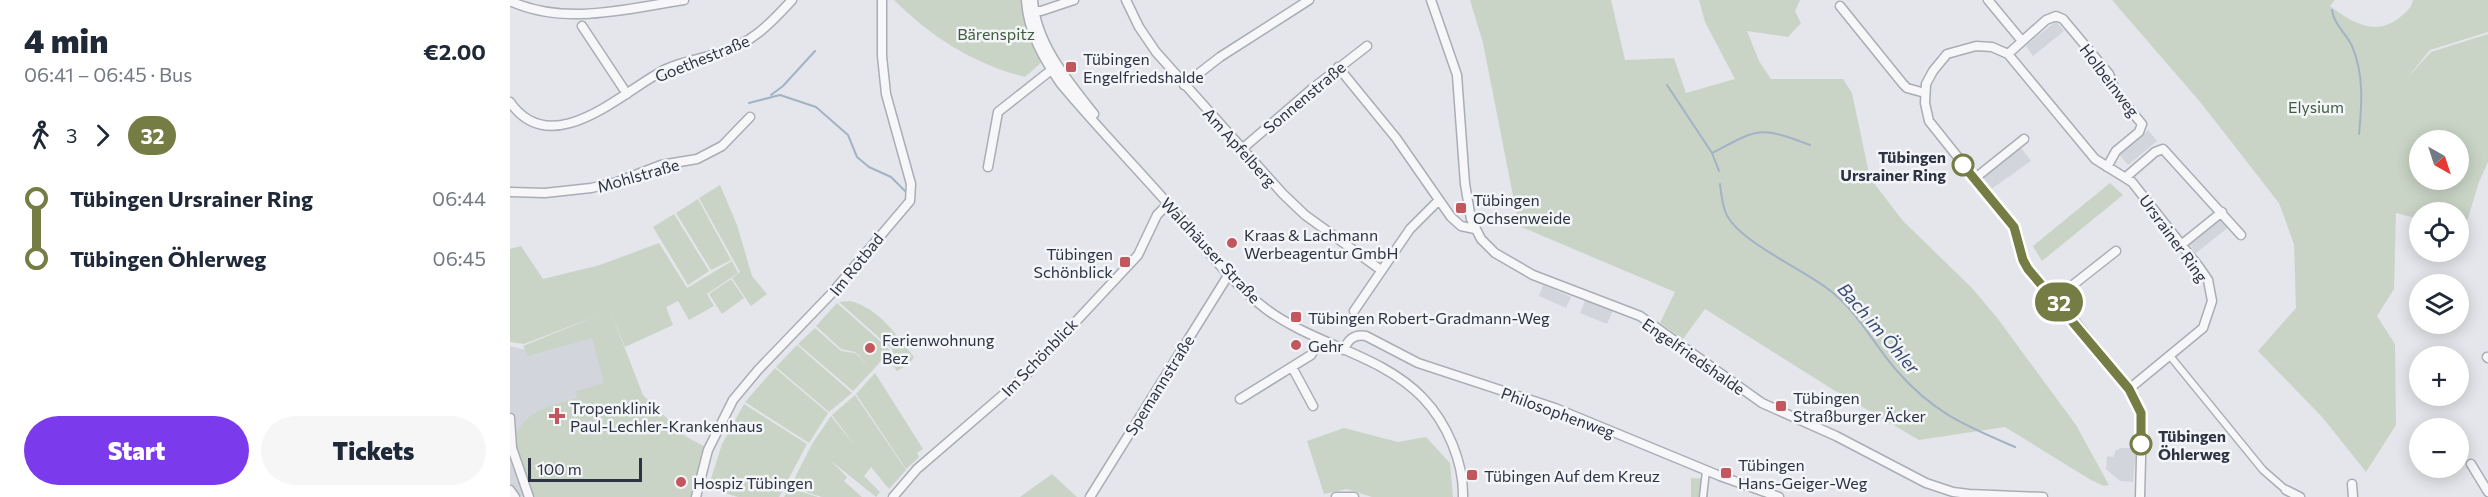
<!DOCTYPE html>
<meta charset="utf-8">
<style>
body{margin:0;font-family:Commissioner,sans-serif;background:#f6f6f7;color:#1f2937;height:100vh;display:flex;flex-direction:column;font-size:22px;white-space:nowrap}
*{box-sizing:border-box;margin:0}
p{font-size:20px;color:#747a83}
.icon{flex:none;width:33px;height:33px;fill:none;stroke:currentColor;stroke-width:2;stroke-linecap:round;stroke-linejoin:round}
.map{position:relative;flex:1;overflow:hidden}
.drawer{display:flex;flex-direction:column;background:#fff;width:510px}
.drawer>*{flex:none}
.badge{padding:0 12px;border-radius:20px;font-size:21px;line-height:39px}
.needle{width:39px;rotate:141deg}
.tools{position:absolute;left:1899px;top:130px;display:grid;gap:12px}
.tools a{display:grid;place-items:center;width:60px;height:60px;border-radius:50%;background:#fff;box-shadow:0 3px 15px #0003;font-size:30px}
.scale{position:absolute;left:18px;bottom:15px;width:114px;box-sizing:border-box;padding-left:6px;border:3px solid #2d3342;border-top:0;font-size:16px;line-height:21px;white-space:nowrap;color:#2d3342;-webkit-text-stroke:4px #f4f5f8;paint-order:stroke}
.map>.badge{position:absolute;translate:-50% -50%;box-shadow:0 0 0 3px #fff}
.legs{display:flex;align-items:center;gap:9px;height:66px;padding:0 24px;font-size:20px}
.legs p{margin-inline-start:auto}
.head{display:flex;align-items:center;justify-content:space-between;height:102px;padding:0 24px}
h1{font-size:33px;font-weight:800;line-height:45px}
.action{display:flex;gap:12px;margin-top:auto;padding:12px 24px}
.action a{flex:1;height:69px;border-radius:36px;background:#7c3aed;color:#fff;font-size:24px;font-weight:800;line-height:69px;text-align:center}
.action a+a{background:#f6f6f7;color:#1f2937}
ul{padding:0 24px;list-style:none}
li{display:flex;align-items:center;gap:21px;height:60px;font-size:22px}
li i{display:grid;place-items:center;width:9px;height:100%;margin:0 8px;background:currentColor}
li i::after{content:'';width:15px;height:15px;margin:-8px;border:4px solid;border-radius:50%;background:#fff}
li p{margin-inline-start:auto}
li:first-child i{background:linear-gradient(#0000 50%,currentColor 0)}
li:last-child i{background:linear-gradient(currentColor 50%,#0000 0)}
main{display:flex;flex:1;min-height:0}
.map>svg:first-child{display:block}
.built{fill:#d3d5dc}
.green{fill:#c9d4c6;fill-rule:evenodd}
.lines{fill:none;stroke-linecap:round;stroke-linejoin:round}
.stream{stroke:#a3b2c7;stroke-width:2}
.pedestrian-casing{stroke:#a9adb5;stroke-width:9}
.minor-casing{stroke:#a9adb5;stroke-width:11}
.pedestrian{stroke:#f7f7f9;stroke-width:6}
.minor{stroke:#f7f7f9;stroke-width:8}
.line-1-casing{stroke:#fff;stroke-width:14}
.line-1{stroke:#757c44;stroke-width:9}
.poi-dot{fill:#c2575e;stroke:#f4f5f8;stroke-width:2}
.stop-1-dot{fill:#fff;stroke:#757c44;stroke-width:3}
.labels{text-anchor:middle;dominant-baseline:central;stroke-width:5;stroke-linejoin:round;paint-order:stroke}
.park-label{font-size:16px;fill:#3f5c3c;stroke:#f4f5f8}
.street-label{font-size:16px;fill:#2d3342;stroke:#f4f5f8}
.poi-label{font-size:16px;fill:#2d3342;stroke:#f4f5f8;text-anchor:start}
.stop-label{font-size:16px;font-weight:bold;fill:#2d3342;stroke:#f4f5f8;text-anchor:end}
.water-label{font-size:18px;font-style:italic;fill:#3b4f72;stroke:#f4f5f8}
</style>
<main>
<section class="drawer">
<div class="head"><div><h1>4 min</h1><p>06:41 – 06:45 · Bus</p></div><b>€2.00</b></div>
<div class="legs"><svg class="icon" aria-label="walk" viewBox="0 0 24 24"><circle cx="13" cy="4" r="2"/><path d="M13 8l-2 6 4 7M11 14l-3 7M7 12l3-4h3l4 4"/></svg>3<svg class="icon" aria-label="forward" viewBox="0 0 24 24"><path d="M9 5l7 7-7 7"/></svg><b class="badge" style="background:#757c44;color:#fff">32</b></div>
<ul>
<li><i style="color:#757c44"></i><b>Tübingen Ursrainer Ring</b><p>06:44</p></li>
<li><i style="color:#757c44"></i><b>Tübingen Öhlerweg</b><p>06:45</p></li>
</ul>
<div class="action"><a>Start</a><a>Tickets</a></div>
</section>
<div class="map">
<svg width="1978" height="497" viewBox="0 0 1978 497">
<rect width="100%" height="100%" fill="#e4e6eb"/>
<path class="built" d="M1546,21l8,10 -31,25 -7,-10z
M1638,130l9,11 -29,24 -12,-14 23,-19 4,3z
M1509,145l12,16 -41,29 -10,-13z
M1712,216l8,10 -34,27 -10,-13z
M1033,285l28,12 -5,11 -27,-12z
M1077,295l28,11 -8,18 -27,-11z
M83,324l15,51 -64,122 -34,-1v-150l16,4z
M1611,448h15l-3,34 -13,-1 -14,-12 1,-13 7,1 1,-6z"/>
<path class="green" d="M384,0h132l18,60 -19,17c-51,-13 -94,-40 -131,-77z
M960,0h141l14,60 49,-2 12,35 49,-14 -30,-57 -6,-22h101l-5,11 6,12 -13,14 -41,-6 12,30 12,18h72l9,14 18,85 33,43 69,67 26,31 78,106 33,60 -5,1 -13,-6 -86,-53 -86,13 -87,-51 -127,-80 -22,30 -23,-16 15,-31 -156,-66 -36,-183z
M1602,0h223l-5,6c21,16 45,31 69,12 7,-6 12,-9 14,-18h75v32l-58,18 -23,28 24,-26 57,-18v128l-9,20 -15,49 -5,-1 -1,-17h-38l-1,6 -23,-6 -2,76 -17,27 18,28 1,81 -30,47 -43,-54 -65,-67 38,-43 -2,-64 -15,-41 -78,-100zM1910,141h38v39h-38z
M1600,183l13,12 -81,66 -9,-15z
M210,185l17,40 15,51 15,18 -16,12 -19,-28 8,-6 -41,-74z
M188,199l33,61 -20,10 -35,-57z
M164,214l35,57 -21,14 -35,-58z
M149,243l28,45 45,-27 6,12 -31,21 7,12 -25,14 -11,-19 -12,6 7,18 -48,22 -15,-37 33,85 42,41 24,13 -13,48h-160l-5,-3c-5,-13 -13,-30 -15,-44 -5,-36 35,-45 61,-52l-1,-7 28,-8 -12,-45 -64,18 -5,-10 76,-31 -75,29 -14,-2v-93l11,-3 22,33 57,-14z
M221,279l13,19 -22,16 -13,-20z
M340,301c29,7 46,34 64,56l-5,7 -12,7 -5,-6 3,-6 -3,-10 -53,-47z
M327,303l53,47 -17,20 -18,-18 -14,-3 -25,-23z
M305,328l26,23 14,2 18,17 -20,21 -55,-47z
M287,345l55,48 -23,19 -53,-45z
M265,368l53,45 -19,30 -64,-41z
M365,373l48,76 -6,4 2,4 -13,12 -50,-75z
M345,395l51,75 -17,19 -18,-22 -7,9 16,16 -4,5 -46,-37 17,17 -3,4 18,16h-40l-32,-10 22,-43 19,-28 25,31 -24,-32z
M234,404l63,40 -28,53h-41l-30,-9 14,-44z
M834,428l54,14 28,-5 24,26 3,34h-81l-25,-8 -23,5 -17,-53z
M542,474l25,23h-57z
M1181,478l16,1 1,18h-17z
M279,488l29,9h-34z"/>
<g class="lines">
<path class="stream" d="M1822,10c2,15 14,23 20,36 12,28 10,58 7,88
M1157,85l45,68 7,18
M261,95l12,-9 32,-35
M239,103l31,-8 36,12 32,28 9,22 12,10 22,10 15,15
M1202,153c48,-25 47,-27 98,-8
M1210,184c1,8 2,18 5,27 11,31 82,59 108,82 26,21 42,53 64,78 37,42 67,54 118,76"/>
<g class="pedestrian-casing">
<path id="pedestrian" d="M1660,356l93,114 23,20
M1193,497l3,-26"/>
</g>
<g class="minor-casing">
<path id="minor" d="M516,0c2,32 17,58 35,84 35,42 73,81 109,122 30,35 59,75 96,103 48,36 115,45 157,89 24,25 41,65 40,99
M523,0c3,44 35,81 61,114
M616,0l13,27 17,25 127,142 22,21 76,55
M921,0l26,75 8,109 6,35 10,20 14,14 38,22 107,41 122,87 74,33 90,47 27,9 16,2 74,3
M1478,0l34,41
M0,1c55,25 116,8 174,-1
M1330,6l63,78 4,4 18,5
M520,10l11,1 33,-11
M72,26l45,68
M1498,54l38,-34 10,-4 7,3 46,55 7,19 26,31 -3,8 -23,19 -9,16
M828,67l58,71 55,79 10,9 14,3
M674,85l36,-28 89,-57
M0,102c42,61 114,-12 156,-33 17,-8 35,-10 53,-16 32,-9 51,-29 73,-53
M732,149l71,-61 54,-42
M478,167l10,-55 57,-45
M1616,177l29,-25 8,-3 78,86
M1464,179l50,-40
M0,192l35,1 46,-5 26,-6 44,-17 36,-6 25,-13 28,-29
M1671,245l41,-33
M1545,299l61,-48
M844,311l56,-82 29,-29
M834,350c4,-11 10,-16 22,-14l52,27 137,45 165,68 59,21
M1977,357l1,1
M782,367l21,39
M1619,389l74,-61 9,-27 -4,-21 -9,-13 -67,-85 -37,-23 -87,-105 -16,-7 -16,-1 -29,8 -14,17 -7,13 -1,19 4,18 84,105 5,10 5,24 5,9 33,35 74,93 7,23 -2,77
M730,399l71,-44 10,-15
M0,418l2,30 17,49
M1961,464l17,28
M1842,484l1,13
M0,490l5,7
M1776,490l14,7
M186,497l12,-47 25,-50 25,-30 73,-76 79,-93 1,-17 -25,-90 -4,-38v-56
M383,497l24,-28 109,-94 112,-120 19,-40 11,-11
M580,497l139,-223
M826,497h18"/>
</g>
<use href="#pedestrian" class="pedestrian"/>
<use href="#minor" class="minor"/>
</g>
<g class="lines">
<g class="line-1-casing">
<path id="line-1" d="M1453,165l51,62 9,33 5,9 101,120 12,24v31"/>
</g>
<use href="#line-1" class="line-1"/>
</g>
<g class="poi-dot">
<rect x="555" y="61" width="12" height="12" rx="3"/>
<rect x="945" y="202" width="12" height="12" rx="3"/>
<circle cx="722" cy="243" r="6"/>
<rect x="609" y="256" width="12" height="12" rx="3"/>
<rect x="780" y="311" width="12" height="12" rx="3"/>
<circle cx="786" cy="345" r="6"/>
<circle cx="360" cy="348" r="6"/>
<rect x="1265" y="400" width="12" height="12" rx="3"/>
<path d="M44 407h6v6h6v6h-6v6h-6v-6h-6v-6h6z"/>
<rect x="1210" y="467" width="12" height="12" rx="3"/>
<rect x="956" y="469" width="12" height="12" rx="3"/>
<circle cx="171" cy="482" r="6"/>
</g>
<g class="stop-1-dot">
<circle cx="1453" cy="165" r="10"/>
<circle cx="1631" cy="444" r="10"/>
</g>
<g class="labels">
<g class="park-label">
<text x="486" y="33">Bärenspitz</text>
<text x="1806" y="106">Elysium</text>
</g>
<g class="street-label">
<text transform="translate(192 58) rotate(-22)">Goethestraße</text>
<text transform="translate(1600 80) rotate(53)">Holbeinweg</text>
<text transform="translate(794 97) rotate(-40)">Sonnenstraße</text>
<text transform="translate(730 147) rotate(48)">Am Apfelberg</text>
<text transform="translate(128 175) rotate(-16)">Mohlstraße</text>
<text transform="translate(1664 238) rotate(54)">Ursrainer Ring</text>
<text transform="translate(701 250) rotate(47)">Waldhäuser Straße</text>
<text transform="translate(346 264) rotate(-51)">Im Rotbad</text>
<text transform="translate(1184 356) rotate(35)">Engelfriedshalde</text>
<text transform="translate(529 357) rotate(-46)">Im Schönblick</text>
<text transform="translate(649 385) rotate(-58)">Spemannstraße</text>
<text transform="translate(1048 412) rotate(20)">Philosophenweg</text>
</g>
<g class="poi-label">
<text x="573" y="58">Tübingen<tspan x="573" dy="18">Engelfriedshalde</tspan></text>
<text x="963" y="199">Tübingen<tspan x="963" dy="18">Ochsenweide</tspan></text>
<text x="734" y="234">Kraas &amp; Lachmann<tspan x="734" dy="18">Werbeagentur GmbH</tspan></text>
<text x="603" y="253" text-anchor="end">Tübingen<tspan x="603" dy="18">Schönblick</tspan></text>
<text x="798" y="317">Tübingen Robert-Gradmann-Weg</text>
<text x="372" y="339">Ferienwohnung<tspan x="372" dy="18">Bez</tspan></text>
<text x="798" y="345">Gehr</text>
<text x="1283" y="397">Tübingen<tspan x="1283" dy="18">Straßburger Äcker</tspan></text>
<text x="60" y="407">Tropenklinik<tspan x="60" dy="18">Paul-Lechler-Krankenhaus</tspan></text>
<text x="1228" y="464">Tübingen<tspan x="1228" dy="18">Hans-Geiger-Weg</tspan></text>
<text x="974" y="475">Tübingen Auf dem Kreuz</text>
<text x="183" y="482">Hospiz Tübingen</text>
</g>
<g class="stop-label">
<text x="1436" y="156">Tübingen<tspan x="1436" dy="18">Ursrainer Ring</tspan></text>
<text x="1648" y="435" text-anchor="start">Tübingen<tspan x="1648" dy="18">Öhlerweg</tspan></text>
</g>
<g class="water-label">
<text transform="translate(1369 328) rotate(49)">Bach im Öhler</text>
</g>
</g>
</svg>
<div class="tools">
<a><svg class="needle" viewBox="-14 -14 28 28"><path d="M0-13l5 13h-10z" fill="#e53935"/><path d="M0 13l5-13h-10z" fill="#747a83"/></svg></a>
<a><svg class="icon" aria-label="locate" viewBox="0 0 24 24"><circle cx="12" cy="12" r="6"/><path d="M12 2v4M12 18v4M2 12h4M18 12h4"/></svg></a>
<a><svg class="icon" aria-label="layers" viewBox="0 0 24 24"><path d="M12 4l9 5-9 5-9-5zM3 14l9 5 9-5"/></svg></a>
<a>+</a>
<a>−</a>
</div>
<div class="scale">100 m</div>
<b class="badge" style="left:1549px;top:302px;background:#757c44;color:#fff">32</b>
</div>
</main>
